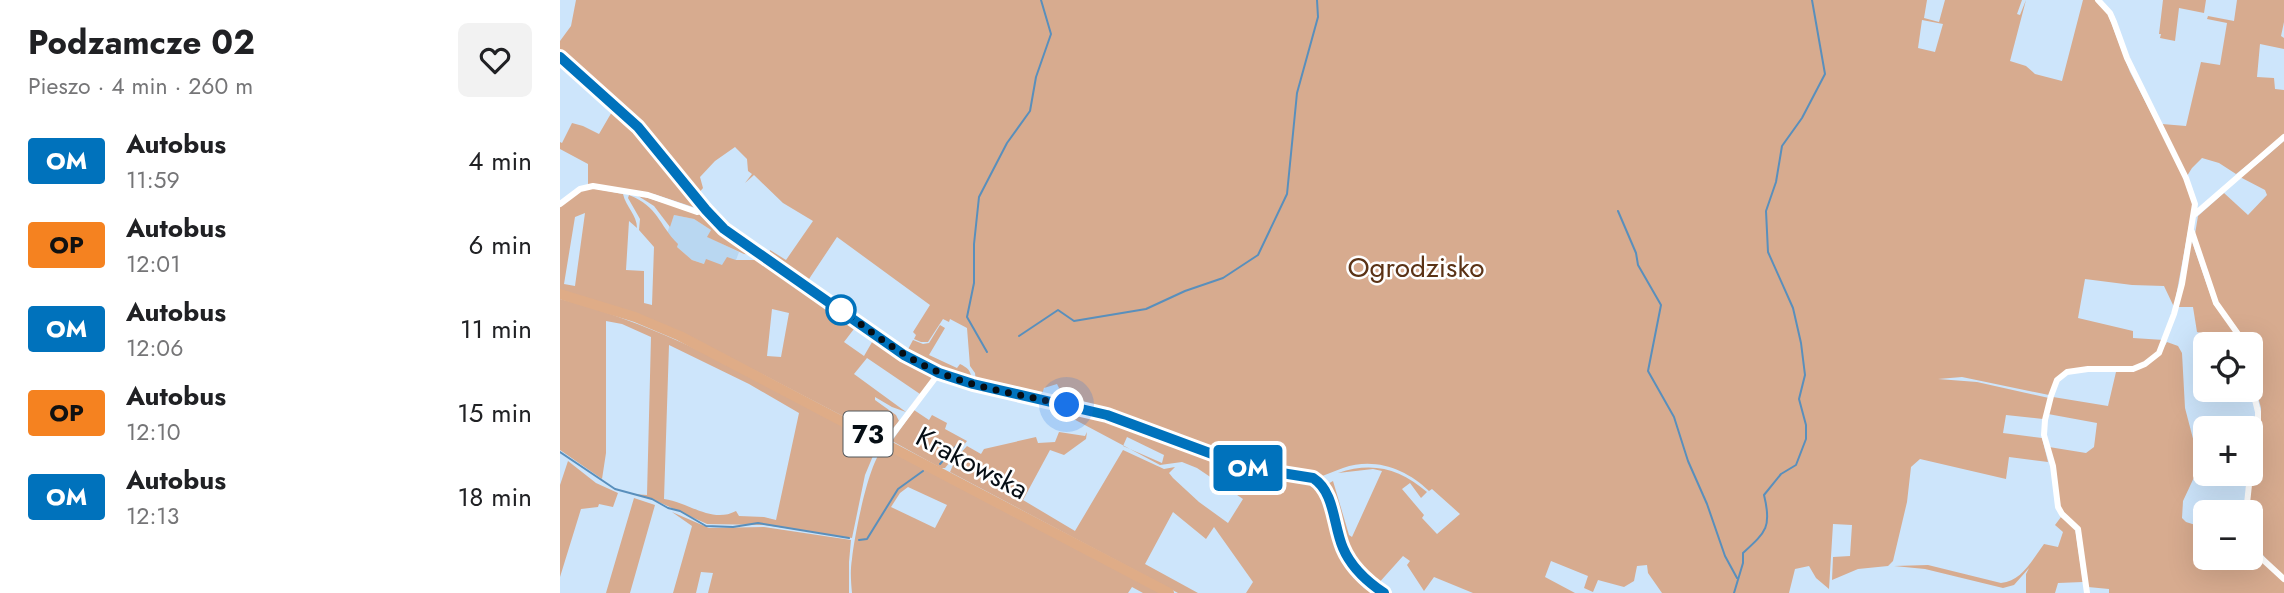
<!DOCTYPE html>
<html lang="pl">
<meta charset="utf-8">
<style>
body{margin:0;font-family:Jost,sans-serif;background:#f2f2f2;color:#202124;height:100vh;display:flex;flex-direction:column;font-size:26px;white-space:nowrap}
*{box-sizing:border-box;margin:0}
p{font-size:23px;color:#757577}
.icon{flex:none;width:38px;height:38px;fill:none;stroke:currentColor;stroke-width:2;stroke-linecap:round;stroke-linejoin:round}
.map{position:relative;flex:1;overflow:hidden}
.side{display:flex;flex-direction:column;background:#fff;width:560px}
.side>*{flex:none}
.badge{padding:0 14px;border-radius:5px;font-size:24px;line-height:46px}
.tools{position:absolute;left:1633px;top:332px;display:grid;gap:14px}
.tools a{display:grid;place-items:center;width:70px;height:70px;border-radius:10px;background:#fff;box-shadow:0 7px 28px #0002;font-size:35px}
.you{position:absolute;width:35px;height:35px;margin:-18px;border:5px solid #fff;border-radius:50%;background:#1a73e8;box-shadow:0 0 0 10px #1a73e833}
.map>.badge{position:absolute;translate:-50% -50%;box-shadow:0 0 0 4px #fff}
.round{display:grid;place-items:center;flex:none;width:74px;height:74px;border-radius:10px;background:#f2f2f2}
.head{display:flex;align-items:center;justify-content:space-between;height:119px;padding:0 28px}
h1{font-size:33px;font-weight:700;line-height:52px}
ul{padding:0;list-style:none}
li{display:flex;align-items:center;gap:21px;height:84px;padding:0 28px}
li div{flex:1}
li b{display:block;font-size:26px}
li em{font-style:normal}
li .badge{min-width:77px;font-weight:700;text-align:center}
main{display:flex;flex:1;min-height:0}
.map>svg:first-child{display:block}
.built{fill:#b9d7f1}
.green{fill:#d7ab8f;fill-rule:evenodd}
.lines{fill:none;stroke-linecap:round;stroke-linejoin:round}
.stream{stroke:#598fbc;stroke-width:2}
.street{stroke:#fff;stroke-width:6}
.primary{stroke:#dfac87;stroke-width:10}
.line-casing{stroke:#fff;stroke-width:16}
.line{stroke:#0072bc;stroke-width:10}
.walk{stroke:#060e15;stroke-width:7;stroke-dasharray:0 12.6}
.stop-dot{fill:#fff;stroke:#0072bc;stroke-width:3.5}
.labels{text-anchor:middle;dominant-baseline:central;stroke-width:5;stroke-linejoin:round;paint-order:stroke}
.shield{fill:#fff;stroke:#51565b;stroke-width:2}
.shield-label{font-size:26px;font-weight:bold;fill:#060e15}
.park-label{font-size:28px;fill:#5b3316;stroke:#fff}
.street-label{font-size:28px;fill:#060e15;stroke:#fff}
</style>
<main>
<section class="side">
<div class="head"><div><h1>Podzamcze 02</h1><p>Pieszo · 4 min · 260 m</p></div><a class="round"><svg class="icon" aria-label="heart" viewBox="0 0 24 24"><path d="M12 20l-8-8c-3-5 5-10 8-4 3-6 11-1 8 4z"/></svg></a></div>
<ul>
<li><span class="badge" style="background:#0072bc;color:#fff">OM</span><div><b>Autobus</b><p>11:59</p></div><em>4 min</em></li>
<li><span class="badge" style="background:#f58220;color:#111">OP</span><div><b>Autobus</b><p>12:01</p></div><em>6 min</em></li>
<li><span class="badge" style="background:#0072bc;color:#fff">OM</span><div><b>Autobus</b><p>12:06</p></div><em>11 min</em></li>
<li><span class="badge" style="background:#f58220;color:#111">OP</span><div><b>Autobus</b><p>12:10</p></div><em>15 min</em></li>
<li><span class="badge" style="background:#0072bc;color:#fff">OM</span><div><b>Autobus</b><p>12:13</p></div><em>18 min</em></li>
</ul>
</section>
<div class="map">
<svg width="1724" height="593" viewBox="0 0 1724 593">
<rect width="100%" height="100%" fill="#cde5fb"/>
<path class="built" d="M114,215l20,4 17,11 -3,7 31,15 -3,8 -14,6 -18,-2 -12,-4 -15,-13 -10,-14z"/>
<path class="green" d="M16,0h1351l-3,18 15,4 6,-22h77l-5,14 3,1 6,-15 -16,61 16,5 9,8 27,7 21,-81h14l10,12 23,60 55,107 8,25 -19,103 -10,-21 -32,-1 -47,-6 -7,39 55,13v7l31,2 -6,12 -22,16 -71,3 -16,24 -87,-18 -24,2 39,3 72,16 -6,21 -37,-4 -3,18 39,5 6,24 -39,-5 -3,22 -86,-20 -9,8 -4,35 -14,59 -5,5 -30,3 -26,11 1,-23 17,-1 2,-31 -19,-1 -4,65 -13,-11 -7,-12 -14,3 -6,24h-127l-14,-20 -1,-8 -10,1 -3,15 -10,6 -26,-7 -5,12 -9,-4 4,-12 -37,-15 -6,16 30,16h-102l-39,-16 -10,14 -17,-26 3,-4 -7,-5 -26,29c-16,-14 -29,-30 -36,-51 -5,-16 -6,-34 -15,-49l7,-4 16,54 3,2 30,-66 -9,-2 -35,4c35,-12 62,-4 89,19l-6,6 -11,-15 -8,6 22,26 -2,3 15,16 23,-20 -28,-25 -3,2c-23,-22 -54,-34 -86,-23 -9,3 -17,7 -26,10 -25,-12 -57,-8 -84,-18 -61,-21 -113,-47 -178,-60l4,-12 -2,-4 -13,4 -3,9 -65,-15 -1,-9 -5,-7 -3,-38 -17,-9 -1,3 -6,-3 -15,23h-7l-7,-3 2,-4 -3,-3 17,-27 -93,-68 -30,45 -38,-25 1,-7 16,10 27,-39 -30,-18 -29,-28 -9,8 7,-9 -4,-3 -1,-12 -12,-12 -20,14 -15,16 3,11 -5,6 -56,-66 -82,-75v-12l11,-15zM1362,20l21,4 -8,28 -17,-4z
M1603,0h43l-2,13 -25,-5 -4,33 -15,-3 1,-4h-2z
M1677,0h47v22l-3,14 3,2v11l-24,-5 -3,33 17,1 1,11 9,1v44l-6,7 -42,33 -17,-11 -17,-5 -10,10 -5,8 -25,-52 24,2 15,-64 19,3 7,-42 -20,-4 1,-3 26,5z
M53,110l30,27 52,62 5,8 -1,2 -45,-15 -66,-10v-20l-28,-15v-7l2,1 10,-20 11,3 16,8z
M1724,141v435c-22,-17 -33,-35 -34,-63h-2l8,-74 5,-17v-14l-10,-37 -1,-26h-7l-25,-43 -23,-68 3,-18 26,-23 24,22 19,-20 -2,-5 -25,-13 21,-16z
M31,188l32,6c3,13 14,21 14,34l-8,-7 -3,49 18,1v32l8,2 2,-58 -15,-17 1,-11 -12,-21 1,-3c30,12 29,29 49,49l-1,3 15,13 12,4 2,-5 16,6 5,-8 9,3h22l13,5 86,60 -13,17 20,14 11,-19 59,39 -22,32 -2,-1 10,-13 -53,-36 -13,16 52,38 -14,-5 -17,-10v3l21,15 3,6 -14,17 -204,-106 -121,-42v-84l20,-15zM25,213l-10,73 -11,-2 11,-67zM212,309l17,4 -8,44 -14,-1z
M75,194l71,22 20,18 28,21 -10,-1 -37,-17 4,-7 -17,-11 -20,-4 -4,12 -16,-21z
M1631,239l23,66 17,21 8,19h-3l-4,-5 -35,-8 -4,-25h-15z
M0,299c114,29 215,91 318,145l-13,31 -13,63 -87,-13 -58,-1 -55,-25 -19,-5 14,1 4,-158 -29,-13 -16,-3v132l-4,26 -42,-29zM109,345l80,39 50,29 -23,107 -12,-3 -25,-1 -3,-5c-24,13 -48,-9 -72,-12z
M380,325l5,3 -16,27 28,13 3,-4c8,4 12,7 11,17l-36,-13 -29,-15 7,-13 10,4 6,-1z
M1607,342l11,4 4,7 3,55 12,46v17l-14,30 -1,17 4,4 19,6v30h17l19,6 2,-6h7l1,-14 33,38v11h-175v-4l-21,-2 -9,-59 -16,-15 -4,-7 -10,-59 37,6 8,-6 3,-24 -49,-9 5,-17 55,9 8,-34c19,-1 42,-13 51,-30z
M487,404l45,10 75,25 75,29 69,13 13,11 15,54 15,25 5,7 19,15h-132l7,-11 -39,-55 -8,12 -33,-27 -28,52 53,29h-20l-228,-121 6,-14 11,-12 14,8 3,-5 52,-12 2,6 17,-1 4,-10 26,4 2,-4 -1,7 -22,16 -14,-5 -27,50 52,31 48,-81 41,19 11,-2 -6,6 4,5 26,24 29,21 15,-24 -46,-31 -15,-6 -22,3 -94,-50 -2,2zM567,437l37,18 -2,8 -39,-17z
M354,410l15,10 3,-5 15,8 -2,6 22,12 -22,27h-4l-49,-27z
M324,448l276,145h-17l-11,-6 -4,6h-276c-1,-11 -2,-22 0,-34 2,-21 17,-100 32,-111zM348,487l39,18 -12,23 -44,-21 9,-14z
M8,461l28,22 22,10 -5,14 -14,-3 -1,3 -17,2 -21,68v-92z
M74,498l21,7 -25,88h-24z
M112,512l37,16 55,-1 87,13 -2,22v31h-141l5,-20 -12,-1 -5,21h-23l19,-67z
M1501,517l14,11 8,54 -25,1 -3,10h-29v-19l3,-6 -15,17 -11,3 -78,-19 -31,-3 34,-1 73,18c21,-2 31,-23 43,-39l14,3 5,-15 -8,-7z"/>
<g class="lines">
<path class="stream" d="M1058,211l18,42 2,12 23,40 -13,66 26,46 14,44 19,43 18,52 12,22
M459,336l39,-26 16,11 72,-12 39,-18 38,-13 35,-23 29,-61 10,-101 21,-76 -1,-17
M427,352l-20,-35 7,-34v-39l5,-47 28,-54 23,-32 6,-34 15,-43 -10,-34
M0,452l55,37 37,10 16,9 12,3 26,15 27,1 25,-4 91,15
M380,464l21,-23
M299,540l8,-1 31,-50 25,-18
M1174,593l9,-30v-10c23,-21 29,-26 21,-58l17,-21 15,-9 10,-26v-14l-7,-26 6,-24 -4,-32 -8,-35 -25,-56 -2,-41 10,-29 6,-36 20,-28 23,-44 -13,-74"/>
<path class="street" d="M0,57l77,70 74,88 13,14 180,126 35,18 35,11 133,31 143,53 63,10c23,14 20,47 30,70 9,19 23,33 41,45
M0,204l20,-15 13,-3 55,9 49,17 9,-2
M1634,215l90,-78
M1632,232l24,71 22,31 3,11
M326,443l53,-70
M1686,513l8,-75 4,-15v-11l-8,-33
M1690,538l9,18 25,23
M1527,593l-9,-64 -16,-15 -4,-7 -5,-41 -9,-31 1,-15 6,-24 6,-16 10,-8 21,-3h45l12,-5 14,-11 15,-39 8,-30 13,-80 -9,-26 -59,-120 -13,-36 -4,-9 -12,-13"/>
<path class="primary" d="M0,294l75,23 45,19 489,257"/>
</g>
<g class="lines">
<g class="line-casing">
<path id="line" d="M0,57l78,70 68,83 18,19 180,126 35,18 34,11 134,31 143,53 63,10c22,14 20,47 30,70 8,19 23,33 41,45"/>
</g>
<use href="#line" class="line"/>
<path class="walk" d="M281,310l-5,-4c32,23 63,49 100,65 41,18 87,24 131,34"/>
</g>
<circle class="stop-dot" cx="281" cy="310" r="14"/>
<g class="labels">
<rect class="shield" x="283.5" y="411.5" width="49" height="45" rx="5"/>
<g class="shield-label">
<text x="308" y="434">73</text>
</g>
<g class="park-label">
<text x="856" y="267">Ogrodzisko</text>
</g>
<g class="street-label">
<text transform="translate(412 463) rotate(28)">Krakowska</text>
</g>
</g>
</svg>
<div class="tools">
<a><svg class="icon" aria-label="locate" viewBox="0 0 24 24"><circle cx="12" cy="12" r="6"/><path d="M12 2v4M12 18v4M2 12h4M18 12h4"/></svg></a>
<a>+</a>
<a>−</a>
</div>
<div class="you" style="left:507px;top:405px"></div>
<b class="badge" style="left:688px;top:468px;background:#0072bc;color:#fff">OM</b>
</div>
</main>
